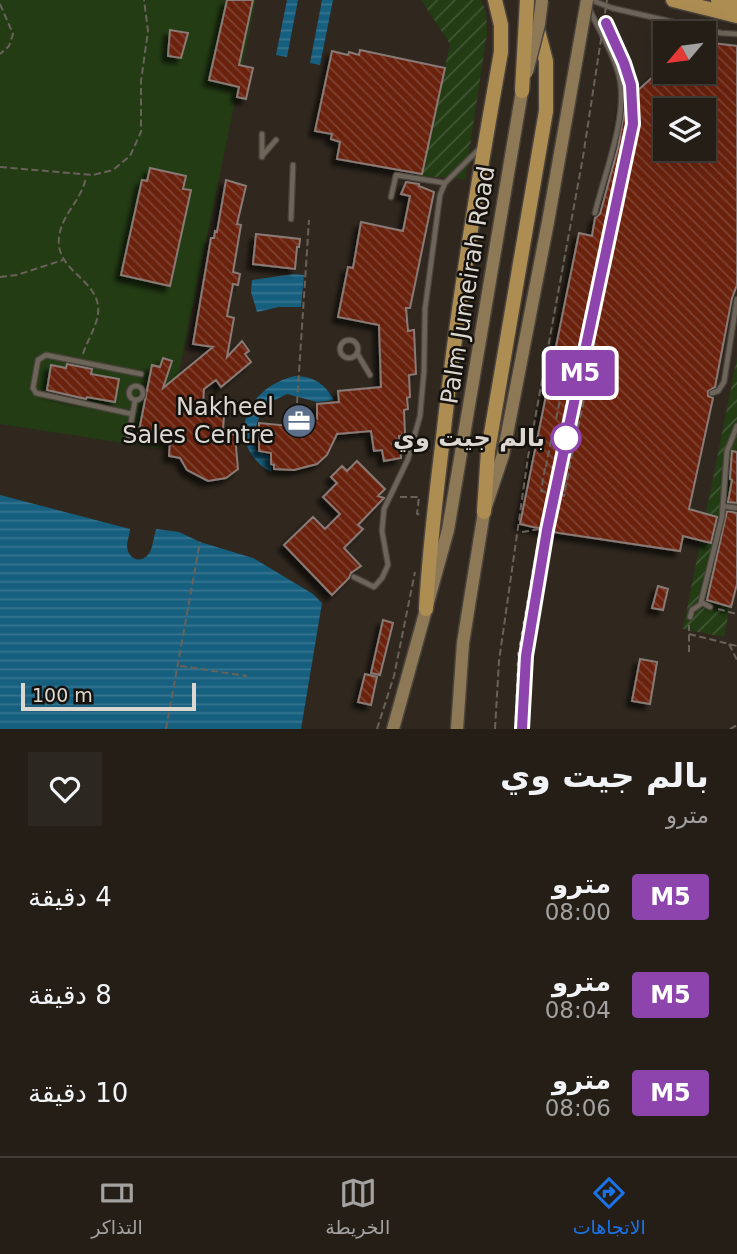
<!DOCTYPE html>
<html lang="ar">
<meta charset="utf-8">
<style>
body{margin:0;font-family:"DejaVu Sans",Cairo,sans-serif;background:#2c2720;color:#f1f3f6;direction:rtl;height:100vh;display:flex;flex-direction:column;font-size:26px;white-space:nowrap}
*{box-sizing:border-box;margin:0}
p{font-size:23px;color:#a3a2a1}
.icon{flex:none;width:38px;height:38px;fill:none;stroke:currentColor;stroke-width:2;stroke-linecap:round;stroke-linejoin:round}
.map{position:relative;height:729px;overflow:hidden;direction:ltr}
.details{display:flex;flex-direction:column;background:#241e17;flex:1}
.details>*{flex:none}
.badge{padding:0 14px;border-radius:5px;font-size:24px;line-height:46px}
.needle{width:46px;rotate:241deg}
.tools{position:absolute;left:653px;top:21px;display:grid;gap:14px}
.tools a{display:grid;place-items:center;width:63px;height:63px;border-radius:0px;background:#241e17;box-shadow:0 7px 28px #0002,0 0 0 2px #413c36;font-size:35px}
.scale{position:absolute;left:21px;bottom:18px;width:175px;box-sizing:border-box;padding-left:7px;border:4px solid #dcd7d1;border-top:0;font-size:19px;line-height:24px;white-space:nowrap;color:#dcd7d1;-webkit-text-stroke:5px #15120e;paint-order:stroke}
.map>.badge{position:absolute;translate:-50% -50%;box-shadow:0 0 0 4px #fff}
.round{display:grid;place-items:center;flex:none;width:74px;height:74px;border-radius:0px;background:#2c2720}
.summary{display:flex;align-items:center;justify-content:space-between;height:119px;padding:0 28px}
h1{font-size:33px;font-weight:600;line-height:52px}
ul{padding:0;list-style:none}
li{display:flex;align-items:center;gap:21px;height:98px;padding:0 28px}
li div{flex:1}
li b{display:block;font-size:26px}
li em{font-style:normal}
li .badge{min-width:77px;font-weight:700;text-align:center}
.dock{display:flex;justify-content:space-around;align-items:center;height:98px;border-top:2px solid #413c36;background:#241e17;font-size:19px;color:#a3a2a1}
.dock a{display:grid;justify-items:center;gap:4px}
.dock .active{color:#1a73e8}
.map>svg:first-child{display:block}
.green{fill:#233c14}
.garden{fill:url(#garden-furrows)}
.water{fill:url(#water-rules)}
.building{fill:url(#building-back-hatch);stroke:#897a76;stroke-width:2;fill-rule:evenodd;filter:url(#shadow)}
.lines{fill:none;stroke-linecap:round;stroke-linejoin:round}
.lane-casing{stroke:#4b443d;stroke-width:7}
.secondary-casing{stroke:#4b443d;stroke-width:15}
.primary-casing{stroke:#4b443d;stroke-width:17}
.path{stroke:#69625a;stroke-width:2;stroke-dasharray:7 3.5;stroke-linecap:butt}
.lane{stroke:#6d645a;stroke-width:4.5}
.secondary{stroke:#8e7956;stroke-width:12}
.primary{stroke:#ae8d53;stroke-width:14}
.rail{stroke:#908982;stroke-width:3.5;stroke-dasharray:3.5 7;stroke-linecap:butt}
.secondary-bridge-casing{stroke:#4b443d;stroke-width:15;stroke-linecap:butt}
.primary-bridge-casing{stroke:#4b443d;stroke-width:17;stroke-linecap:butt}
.path-bridge{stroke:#69625a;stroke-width:2;stroke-dasharray:7 3.5;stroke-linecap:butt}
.secondary-bridge{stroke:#8e7956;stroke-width:12}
.primary-bridge{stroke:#ae8d53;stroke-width:14}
.line-casing{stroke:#fff;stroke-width:16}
.line{stroke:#8e44ad;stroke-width:10}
.stop-dot{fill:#fff;stroke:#8e44ad;stroke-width:3.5}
.labels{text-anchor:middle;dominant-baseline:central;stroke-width:5;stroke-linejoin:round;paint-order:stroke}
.street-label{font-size:24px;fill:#dcd7d1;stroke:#15120e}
.poi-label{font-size:24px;fill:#dcd7d1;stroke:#15120e;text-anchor:end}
.stop-label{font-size:24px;font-weight:bold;fill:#dcd7d1;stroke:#15120e;text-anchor:end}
</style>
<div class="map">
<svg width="737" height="729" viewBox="0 0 737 729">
<defs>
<pattern id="garden-furrows" width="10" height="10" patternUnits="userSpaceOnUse" patternTransform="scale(1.75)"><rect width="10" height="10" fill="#233c14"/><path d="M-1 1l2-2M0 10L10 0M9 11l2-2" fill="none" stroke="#425735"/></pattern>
<pattern id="water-rules" width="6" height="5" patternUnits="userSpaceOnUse" patternTransform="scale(1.75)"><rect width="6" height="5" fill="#165f7f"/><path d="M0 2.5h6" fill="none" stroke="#377590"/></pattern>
<pattern id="building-back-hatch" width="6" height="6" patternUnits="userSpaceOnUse" patternTransform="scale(1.75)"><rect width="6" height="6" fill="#6a230f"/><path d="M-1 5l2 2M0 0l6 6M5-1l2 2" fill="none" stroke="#7f4231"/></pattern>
<filter id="shadow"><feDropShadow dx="-5.5" dy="5.5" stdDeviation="2" flood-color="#0009"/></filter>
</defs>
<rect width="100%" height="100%" fill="#30281f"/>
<path class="green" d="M0,0h256l-93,449 -163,-25z"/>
<path class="garden" d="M421,0h60l5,12 1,21 -22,146 -44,-3 29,-132z
M737,358v210l-13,69 -41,-8z"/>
<path class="water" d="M287,0h11l-11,57 -11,-2z
M322,0h11l-13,65 -10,-2z
M293,274l11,1 -3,32h-22l-22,5 -6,-20 1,-12z
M295,376c19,0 30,8 39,24l-17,2 -30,-8c-5,3 -11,5 -16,8 -13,10 -21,35 -14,49l12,5 3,17c-50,-29 -27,-86 23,-97z
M0,495l130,34c0,5 -3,12 -3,17 1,15 16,18 23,6 3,-7 4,-16 6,-23l23,3 21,10 53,16 60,36 9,9 -21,126h-301z"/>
<path class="building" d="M227,0h26l-14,65 14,3 -7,31 -9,-2 2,-10 -30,-7z
M170,30l18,3 -7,25 -13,-2z
M704,42l33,4v239l-5,13 -17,89 -7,4v5l5,2 -24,111 28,8 -6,26 -28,-7 -3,15 -121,-18 -39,-9 59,-291 13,3 3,-18 5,-4 18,-66 8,-47 39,-35v6h39zM665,110h39v39h-39z
M360,50l85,18 -23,106 -85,-15 3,-17 -9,-3 1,-5 -17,-3 17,-80 16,4 1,-3 10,3z
M150,168l36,8 -3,13 8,1 -21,96 -49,-11 21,-95 5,1z
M226,180l20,6 -9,38 4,1 -8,47 7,2 -2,11 -5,-1 -6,32 7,2 -7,39 15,-16 7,10 -4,3 6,8 -30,25 -5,-7 -12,9 -1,16 7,3 -1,7 15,1 -1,14 6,1 6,5 3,33 -12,9 -18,3 -21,-11 -7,-12 -11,-2 1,-14 -32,-6 14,-71 8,2 3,-9 9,3 -9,27 50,-41 -20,-3 18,-106h3l1,-7 2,1z
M406,182l13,2v2l15,6 -24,116h-4l2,23 6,-1 2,44 -7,1 1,22 -3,1 1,11 -4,1 1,25 -6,1 2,22 -17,3 -2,-11 -8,1 -3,-20 -34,3 -10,21 -10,9 -23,6 -20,-1v-4l-3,-1v-11l-12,-2v-28l31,3 2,-9 25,2v-15l22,-2 -1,-11 43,-4 -2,-62 -41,-8 10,-50 5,1 8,-46 42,9 7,-35 -9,-2z
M256,234l44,5 -1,8h-2l-2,22 -42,-5z
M67,364l25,5 -1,5 28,5 -4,23 -28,-5 -1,2 -39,-9 4,-25 15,3z
M732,451l5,1v51l-9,-1 4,-22 -2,-1z
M357,461l28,28 -7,7 6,2 -26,27 5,4 -19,19 17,18 -10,7 -2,5 -17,17 -48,-50 29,-28 12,12 15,-15 -17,-17 14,-14 -6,-6 11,-11 5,5z
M727,511l10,2v71l-6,23 -24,-7z
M658,586l10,3 -5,21 -11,-2z
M383,620l10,3 -13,52 -9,-2z
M640,659l17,3 -7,42 -18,-3z
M365,674l12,3 -6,28 -13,-3z"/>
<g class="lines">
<g class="lane-casing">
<path id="lane" d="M591,0l21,8 109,25 16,1
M590,10c10,23 25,46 30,70 7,38 -16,95 -25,133
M262,156l14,-16
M262,157v-23
M391,197l5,-22 49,8
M291,219l2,-54
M340 349a9 9 0 1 1 18 0a9 9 0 1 1-18 0Z
M357,353l13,22
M129 393a7 7 0 1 1 14 0a7 7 0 1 1-14 0Z
M712,393l6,-2 6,-9 13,-83
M132,414l-96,-21 -3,-5 5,-28 8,-5 95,19
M128,438l7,-37
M723,506l14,2
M354,577l20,10 8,-9 6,-13 -6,-34 2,-22 24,-50 12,-43 4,-45 1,-62 15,-114 5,-12 36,-36
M710,607l-9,-5 21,-85 5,-66 10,-25
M690,617l2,-7 9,-6"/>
</g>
<g class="secondary-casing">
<path id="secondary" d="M393,729l55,-199 74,-439
M457,729l6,-86 21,-131 19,-57 45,-233"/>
</g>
<g class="primary-casing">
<path id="primary" d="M673,0l64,16
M718,0l19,4
M484,512l4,-61 58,-340v-50l-10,-38
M426,609c3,-58 10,-114 17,-171 14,-131 35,-256 58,-386v-27l-6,-25"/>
</g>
<path class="path" d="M0,4l13,30 -4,12 -9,8
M0,167l93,8 20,-5 17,-14 11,-24v-51l7,-50 -4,-31
M0,277l17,-2 46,-15
M83,354c4,-13 13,-26 15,-40 4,-31 -35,-40 -39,-68 -3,-28 23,-44 27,-69
M297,403l12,-183
M556,419l6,-29
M545,468l-4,23 23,5 5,-25 -23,-5 6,-31
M569,469l16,-74
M400,497h19l-2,17 4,1
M522,532l19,-3
M718,609l19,5
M689,634l48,12
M729,644l8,16
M689,652v-27
M180,666l67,10
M166,729l34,-187
M377,729l17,-53 21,-104
M730,729l7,-4"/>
<use href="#lane" class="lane"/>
<use href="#secondary" class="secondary"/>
<use href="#primary" class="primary"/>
<path class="rail" d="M606,22c21,48 33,76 21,128
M516,729l3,-75 22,-125 81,-384"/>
<g class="secondary-bridge-casing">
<path id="secondary-bridge" d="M527,72l12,-48 3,-24
M548,222l39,-222"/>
</g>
<g class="primary-bridge-casing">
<path id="primary-bridge" d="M522,91l5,-91"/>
</g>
<path class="path-bridge" d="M495,729l4,-68 29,-204 55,-300 24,-157"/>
<use href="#secondary-bridge" class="secondary-bridge"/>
<use href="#primary-bridge" class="primary-bridge"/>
</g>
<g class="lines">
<g class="line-casing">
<path id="line" d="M522,729l4,-73 21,-126 86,-406 -2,-39 -7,-22 -18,-40"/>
</g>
<use href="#line" class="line"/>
</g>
<defs>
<g id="office-disc" transform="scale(1.75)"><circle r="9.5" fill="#5c6f8a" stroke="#15120e"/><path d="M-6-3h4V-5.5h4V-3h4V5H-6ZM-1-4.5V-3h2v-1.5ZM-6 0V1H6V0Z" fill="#fff"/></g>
</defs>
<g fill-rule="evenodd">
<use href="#office-disc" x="299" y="421"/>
</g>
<circle class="stop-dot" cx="566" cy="438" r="14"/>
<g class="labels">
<g class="street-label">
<text transform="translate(468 285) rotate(-81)">Palm Jumeirah Road</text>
</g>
<g class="poi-label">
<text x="274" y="407">Nakheel<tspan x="274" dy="28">Sales Centre</tspan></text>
</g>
<g class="stop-label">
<text x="545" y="438">بالم جيت وي</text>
</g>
</g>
</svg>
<div class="tools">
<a><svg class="needle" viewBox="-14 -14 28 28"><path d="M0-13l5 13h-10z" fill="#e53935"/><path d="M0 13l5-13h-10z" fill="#a3a2a1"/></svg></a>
<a><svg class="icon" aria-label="layers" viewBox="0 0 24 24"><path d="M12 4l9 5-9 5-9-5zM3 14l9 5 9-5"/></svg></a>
</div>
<div class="scale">100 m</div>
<b class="badge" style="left:580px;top:373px;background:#8e44ad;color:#fff">M5</b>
</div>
<section class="details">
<div class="summary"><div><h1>بالم جيت وي</h1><p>مترو</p></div><a class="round"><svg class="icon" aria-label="heart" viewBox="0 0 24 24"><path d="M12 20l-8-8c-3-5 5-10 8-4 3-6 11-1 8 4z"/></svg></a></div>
<ul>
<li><span class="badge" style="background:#8e44ad;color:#fff">M5</span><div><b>مترو</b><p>08:00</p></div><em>4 دقيقة</em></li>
<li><span class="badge" style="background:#8e44ad;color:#fff">M5</span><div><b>مترو</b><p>08:04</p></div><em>8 دقيقة</em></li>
<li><span class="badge" style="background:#8e44ad;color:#fff">M5</span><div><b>مترو</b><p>08:06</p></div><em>10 دقيقة</em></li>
</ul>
</section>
<nav class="dock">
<a class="active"><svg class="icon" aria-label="directions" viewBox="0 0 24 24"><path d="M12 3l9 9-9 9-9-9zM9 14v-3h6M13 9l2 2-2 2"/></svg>الاتجاهات</a>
<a><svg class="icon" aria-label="map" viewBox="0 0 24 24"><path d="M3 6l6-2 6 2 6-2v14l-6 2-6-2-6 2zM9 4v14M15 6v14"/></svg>الخريطة</a>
<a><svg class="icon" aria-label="tickets" viewBox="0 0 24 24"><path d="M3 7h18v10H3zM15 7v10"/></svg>التذاكر</a>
</nav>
